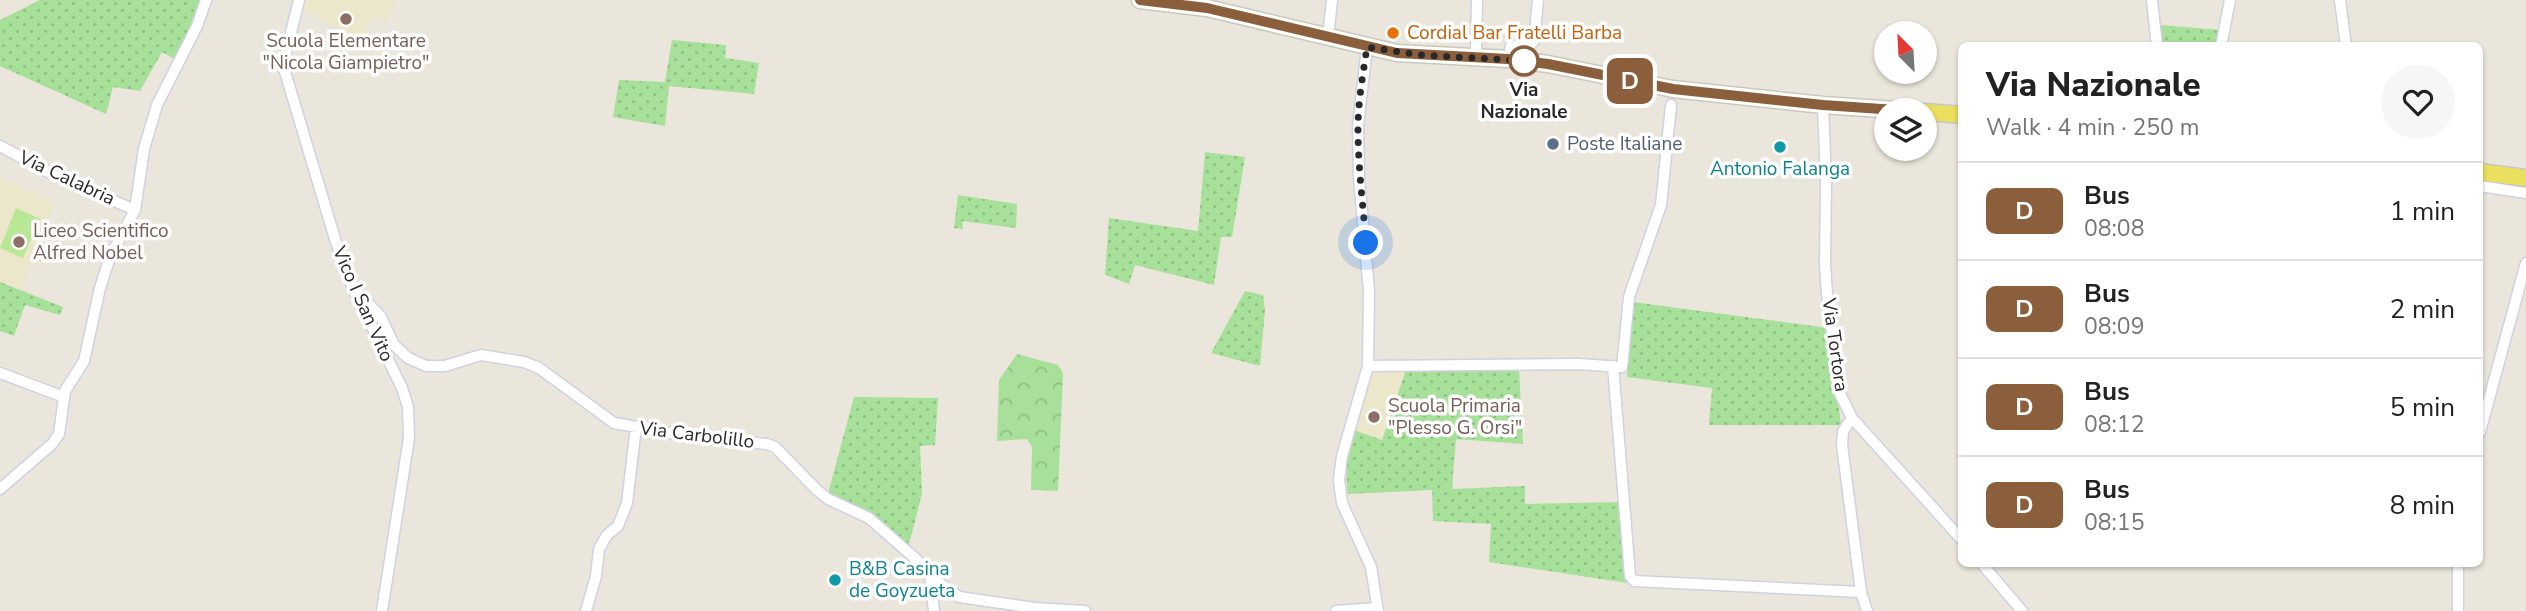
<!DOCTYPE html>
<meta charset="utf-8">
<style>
body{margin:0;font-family:"Nunito Sans",sans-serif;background:#f6f6f6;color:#222;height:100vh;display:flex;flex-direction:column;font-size:26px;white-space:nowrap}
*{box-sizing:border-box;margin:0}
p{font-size:23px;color:#767676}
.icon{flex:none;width:38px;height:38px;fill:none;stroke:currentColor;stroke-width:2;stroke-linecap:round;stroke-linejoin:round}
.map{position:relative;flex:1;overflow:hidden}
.sheet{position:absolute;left:1958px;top:42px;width:525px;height:525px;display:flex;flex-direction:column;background:#fff;border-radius:10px;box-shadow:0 2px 5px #0004}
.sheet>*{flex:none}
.badge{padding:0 14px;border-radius:10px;font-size:24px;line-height:46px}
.needle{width:46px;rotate:336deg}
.fabs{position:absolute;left:1874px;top:21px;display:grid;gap:14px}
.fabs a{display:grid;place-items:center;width:63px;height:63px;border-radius:50%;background:#fff;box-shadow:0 2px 5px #0004;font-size:35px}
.you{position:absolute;width:35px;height:35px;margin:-18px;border:5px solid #fff;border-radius:50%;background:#1a73e8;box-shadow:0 0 0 10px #1a73e833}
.map>.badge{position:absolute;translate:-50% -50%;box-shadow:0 0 0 4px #fff}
.round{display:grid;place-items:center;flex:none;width:74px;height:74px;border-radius:37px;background:#f6f6f6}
.overview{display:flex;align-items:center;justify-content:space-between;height:119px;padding:0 28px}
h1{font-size:33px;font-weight:800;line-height:52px}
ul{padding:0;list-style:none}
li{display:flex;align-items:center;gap:21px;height:98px;padding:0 28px;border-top:2px solid #e0e0e0}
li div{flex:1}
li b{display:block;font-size:26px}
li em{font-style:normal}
li .badge{min-width:77px;font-weight:700;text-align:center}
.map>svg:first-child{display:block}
.education{fill:#ece6cb}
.green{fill:url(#green-dots)}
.forest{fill:url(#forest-crowns)}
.pitch{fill:#b8e795}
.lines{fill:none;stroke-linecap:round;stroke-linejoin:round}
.minor-casing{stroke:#d0d1e1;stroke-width:13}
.primary-casing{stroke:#c7c7c7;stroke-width:19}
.minor{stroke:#fff;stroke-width:10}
.primary{stroke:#ebdf60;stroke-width:16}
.line-casing{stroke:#fff;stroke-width:16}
.line{stroke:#8b5e3c;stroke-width:10}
.walk{stroke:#292929;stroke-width:7;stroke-dasharray:0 12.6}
.education-dot{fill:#8d6e63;stroke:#fff;stroke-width:2.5}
.food-dot{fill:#e8710a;stroke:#fff;stroke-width:2.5}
.stop-dot{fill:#fff;stroke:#8b5e3c;stroke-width:3.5}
.service-dot{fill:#5c6f8a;stroke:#fff;stroke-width:2.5}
.culture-dot{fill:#0f9aa8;stroke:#fff;stroke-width:2.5}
.labels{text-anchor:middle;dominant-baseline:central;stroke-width:7;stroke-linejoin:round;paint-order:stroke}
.food-label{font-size:19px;fill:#c56008;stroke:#fff;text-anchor:start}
.education-label{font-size:19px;fill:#785e54;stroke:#fff;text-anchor:start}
.stop-label{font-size:19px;font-weight:bold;fill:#292929;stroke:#fff}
.service-label{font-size:19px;fill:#4e5e75;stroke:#fff;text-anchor:start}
.culture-label{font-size:19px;fill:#0d838f;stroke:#fff}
.street-label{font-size:19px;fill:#292929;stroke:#fff}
</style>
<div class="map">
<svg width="2526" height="611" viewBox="0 0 2526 611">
<defs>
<pattern id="green-dots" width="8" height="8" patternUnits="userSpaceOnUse" patternTransform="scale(1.75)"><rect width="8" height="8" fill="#a6e099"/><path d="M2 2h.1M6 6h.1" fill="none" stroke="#8fc084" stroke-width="1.8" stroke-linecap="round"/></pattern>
<pattern id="forest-crowns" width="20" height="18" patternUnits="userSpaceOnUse" patternTransform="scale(1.75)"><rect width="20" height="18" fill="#a6e099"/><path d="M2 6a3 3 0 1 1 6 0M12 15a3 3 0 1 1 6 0" fill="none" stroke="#8fc084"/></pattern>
</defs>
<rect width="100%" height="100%" fill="#ebe6db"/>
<path class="education" d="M304,0h92l-11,22 -12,-5 -14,23 -58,-32z
M0,177l54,25 -33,87 -21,-7z
M1406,370l-24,70 -28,-10 19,-59z"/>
<path class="green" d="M40,0h163l-9,26 -19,33 -13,-7 -22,39 -27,-4 -7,27 -106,-48v-46z
M2159,25l63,5 -3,15h-59z
M672,40l54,5 -1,13 34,5 -5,31 -85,-8 -4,40 -52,-9 6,-37 46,2z
M1205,152l40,5 -13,80h-11l-7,48 -79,-20 -6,19 -24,-9 4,-57 89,13z
M958,195l59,9 -1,24 -54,-7 1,8 -9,-1z
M0,282l63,25 -3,8 -35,-10 -11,31 -14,-5z
M1245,291l18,4 2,15 -5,56 -49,-13z
M1633,302l196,26 12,97h-132l3,-37 -85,-11z
M1519,369l4,75 -67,-5 -4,50 73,-3v18l95,-2 7,81 -138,-21 2,-38 -58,-3 -1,-31 -84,4c-4,-23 1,-42 6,-64l28,10 24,-70z
M854,397l84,1 -3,47 -15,1 2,47 -14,56 -35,-31 -46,-21z"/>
<path class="forest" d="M1017,354l41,11 5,8 -5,118 -27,-1 1,-43 -5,-8 -30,2 2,-61z"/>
<path class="pitch" d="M16,208l24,11 -17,39 -23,-10z"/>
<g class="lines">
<g class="minor-casing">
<path id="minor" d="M299,0l-16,65 52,174 17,47 50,102 6,19 1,31 -27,173
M2152,0l5,46
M2340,0l6,46
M1328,38l4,-38
M2221,46l9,-46
M1367,47l-9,79 1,52 10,113 -1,75 -26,90 -3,24 3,23 29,64 7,44
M1476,57l1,-57
M1508,59l3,-13 17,1 6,-6 4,-41
M1823,105l3,78 -1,81 2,30 13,100 12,24 110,122
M0,146l54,29 81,35
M2480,186l46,7
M352,286l29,31 13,28 14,13 18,8h19l36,-11 43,7 15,6 75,55 79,14 74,7 8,3 42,43 11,9 41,19 48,42 13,16 29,21 76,11 50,3
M1368,366l210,-2 44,3 7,-70 32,-92 10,-100
M1613,366l17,210 4,5 227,11
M0,373l64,24
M1852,418l-9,13 -1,14 19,147 6,19
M2480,432l46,-169
M0,489l52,-45 7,-10 6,-43 19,-30 16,-73 10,-31 25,-47 9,-61 13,-44 40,-79 9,-26
M1982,564l40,47
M930,576l4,35
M586,611l10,-35 3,-27 8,-14 11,-9 9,-23 9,-76
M1336,611l41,-3
M2458,611v-47"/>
</g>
<g class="primary-casing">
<path id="primary" d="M1140,0l67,8 190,45 111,6 40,5 125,25 150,16 73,5
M1925,112l37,3
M2480,172l46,6"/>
</g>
<use href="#minor" class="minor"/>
<use href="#primary" class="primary"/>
</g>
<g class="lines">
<g class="line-casing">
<path id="line" d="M1140,0l67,8 190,45 111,6 40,5 125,25 150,16 73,5"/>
</g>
<use href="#line" class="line"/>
<path class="walk" d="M1366,243c-3,-39 -8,-76 -8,-114 0,-28 5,-55 9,-82l54,8 107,6h-4"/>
</g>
<g class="education-dot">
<circle cx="346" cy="19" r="7"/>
<circle cx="19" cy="242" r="7"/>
<circle cx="1374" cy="417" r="7"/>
</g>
<circle class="food-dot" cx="1393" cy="33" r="7"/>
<circle class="stop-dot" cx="1524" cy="61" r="14"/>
<circle class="service-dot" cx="1553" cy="144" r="7"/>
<g class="culture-dot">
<circle cx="1780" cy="147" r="7"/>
<circle cx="835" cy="580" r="7"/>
</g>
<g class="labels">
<g class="food-label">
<text x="1407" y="33">Cordial Bar Fratelli Barba</text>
</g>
<g class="education-label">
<text x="346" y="41" text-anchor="middle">Scuola Elementare<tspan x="346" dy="22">"Nicola Giampietro"</tspan></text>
<text x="33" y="231">Liceo Scientifico<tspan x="33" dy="22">Alfred Nobel</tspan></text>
<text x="1388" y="406">Scuola Primaria<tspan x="1388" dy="22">"Plesso G. Orsi"</tspan></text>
</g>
<g class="stop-label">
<text x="1524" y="90">Via<tspan x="1524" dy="22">Nazionale</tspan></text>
</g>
<g class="service-label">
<text x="1567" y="144">Poste Italiane</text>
</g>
<g class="culture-label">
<text x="1780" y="169">Antonio Falanga</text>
<text x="849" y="569" text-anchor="start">B&amp;B Casina<tspan x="849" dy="22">de Goyzueta</tspan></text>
</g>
<g class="street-label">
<text transform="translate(67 178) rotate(25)">Via Calabria</text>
<text transform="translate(363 304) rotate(66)">Vico I San Vito</text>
<text transform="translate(1835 345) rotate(82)">Via Tortora</text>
<text transform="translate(697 435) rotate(7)">Via Carbolillo</text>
</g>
</g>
</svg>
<div class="fabs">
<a><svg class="needle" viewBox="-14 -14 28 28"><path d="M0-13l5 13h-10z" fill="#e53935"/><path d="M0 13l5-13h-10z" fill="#767676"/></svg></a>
<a><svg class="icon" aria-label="layers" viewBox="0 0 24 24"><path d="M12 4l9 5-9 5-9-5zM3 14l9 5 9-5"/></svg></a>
</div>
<div class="you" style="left:1366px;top:243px"></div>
<b class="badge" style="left:1630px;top:81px;background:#8b5e3c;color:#fff">D</b>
<section class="sheet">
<div class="overview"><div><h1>Via Nazionale</h1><p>Walk · 4 min · 250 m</p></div><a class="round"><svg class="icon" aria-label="heart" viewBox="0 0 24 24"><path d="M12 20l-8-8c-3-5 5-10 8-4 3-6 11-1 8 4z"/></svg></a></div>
<ul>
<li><span class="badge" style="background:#8b5e3c;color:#fff">D</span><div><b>Bus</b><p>08:08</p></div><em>1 min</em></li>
<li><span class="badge" style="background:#8b5e3c;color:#fff">D</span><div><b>Bus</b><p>08:09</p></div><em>2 min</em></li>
<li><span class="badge" style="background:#8b5e3c;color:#fff">D</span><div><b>Bus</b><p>08:12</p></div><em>5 min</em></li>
<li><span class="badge" style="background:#8b5e3c;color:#fff">D</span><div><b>Bus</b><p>08:15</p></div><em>8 min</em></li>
</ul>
</section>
</div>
